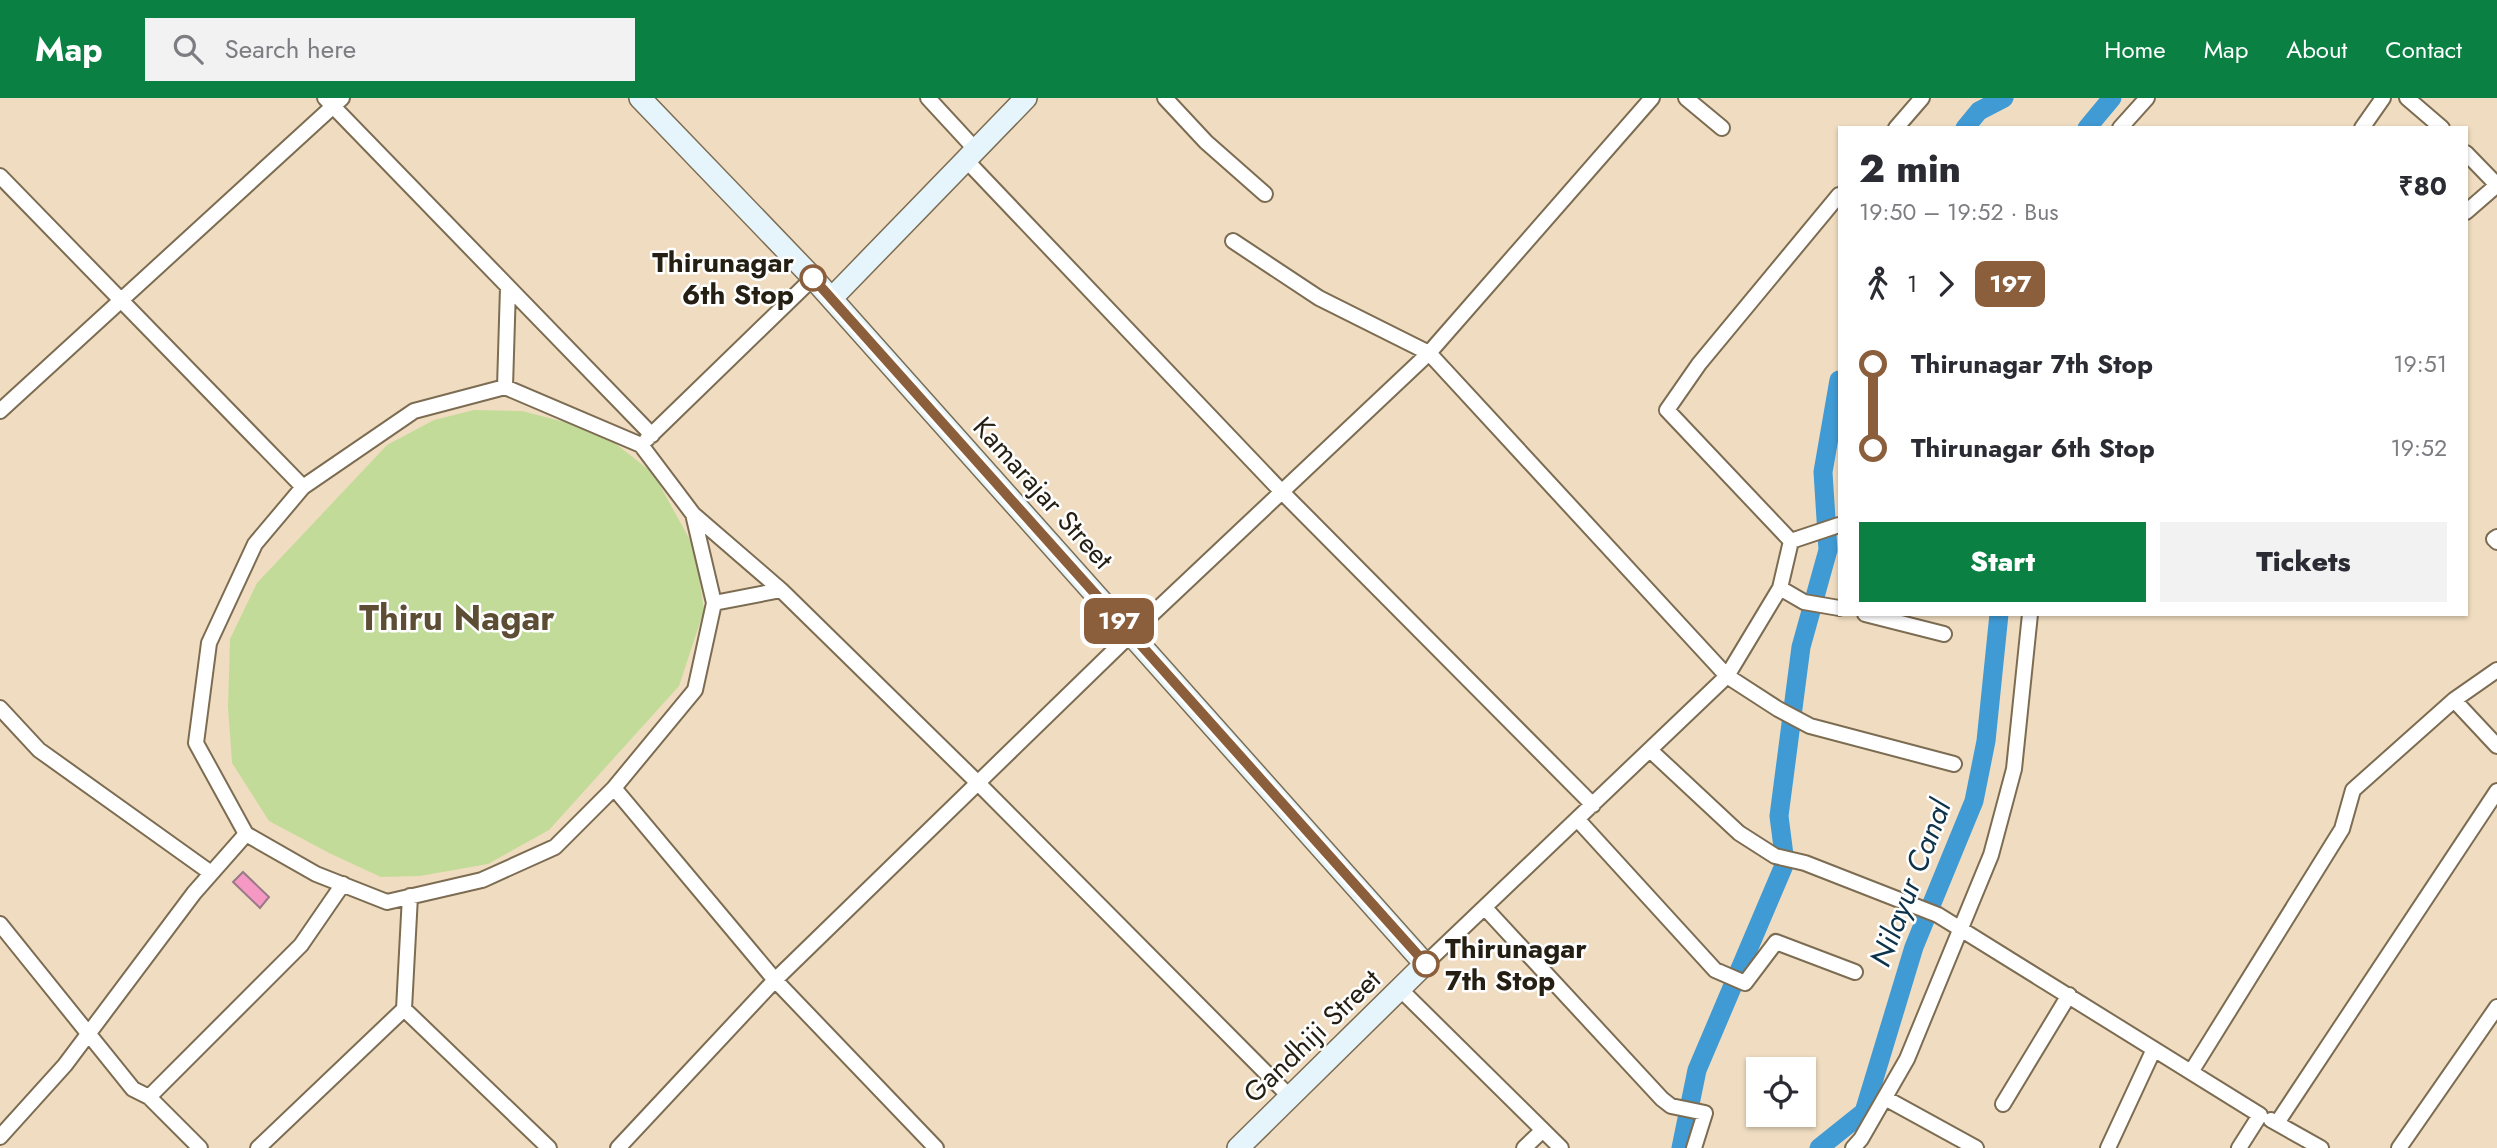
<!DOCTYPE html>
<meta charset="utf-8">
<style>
body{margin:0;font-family:Jost,sans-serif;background:#f2f2f3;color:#2b2b33;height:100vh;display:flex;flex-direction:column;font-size:26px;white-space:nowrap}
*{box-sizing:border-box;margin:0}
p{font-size:23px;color:#7c7c81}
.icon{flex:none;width:38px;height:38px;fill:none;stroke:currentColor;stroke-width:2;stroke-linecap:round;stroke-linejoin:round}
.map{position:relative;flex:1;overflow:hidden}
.drawer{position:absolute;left:1838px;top:28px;width:630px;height:490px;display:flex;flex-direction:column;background:#fff;border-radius:0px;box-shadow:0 2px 5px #0004}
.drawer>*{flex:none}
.badge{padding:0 14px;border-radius:10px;font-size:24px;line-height:46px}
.fabs{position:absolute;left:1746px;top:959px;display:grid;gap:14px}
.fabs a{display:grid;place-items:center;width:70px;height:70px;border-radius:0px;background:#fff;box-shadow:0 2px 5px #0004;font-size:35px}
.map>.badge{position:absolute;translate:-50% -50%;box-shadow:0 0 0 4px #fff}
.legs{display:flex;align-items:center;gap:10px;height:77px;padding:0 21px;font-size:23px}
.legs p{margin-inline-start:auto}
.summary{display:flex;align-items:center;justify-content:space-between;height:119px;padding:0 21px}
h1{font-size:38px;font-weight:800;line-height:52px}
.primary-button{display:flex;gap:14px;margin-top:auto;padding:14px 21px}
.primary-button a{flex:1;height:80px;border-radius:0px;background:#0b8043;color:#fff;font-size:28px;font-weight:800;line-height:80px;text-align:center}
.primary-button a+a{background:#f2f2f3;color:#2b2b33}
ul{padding:0 21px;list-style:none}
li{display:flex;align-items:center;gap:24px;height:84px;font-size:26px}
li i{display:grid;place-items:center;width:10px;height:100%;margin:0 9px;background:currentColor}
li i::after{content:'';width:18px;height:18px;margin:-9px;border:5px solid;border-radius:50%;background:#fff}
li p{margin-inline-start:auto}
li:first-child i{background:linear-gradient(#0000 50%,currentColor 0)}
li:last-child i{background:linear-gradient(currentColor 50%,#0000 0)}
header{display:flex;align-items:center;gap:42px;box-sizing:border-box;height:98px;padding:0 35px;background:#0b8043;color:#fff}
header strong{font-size:33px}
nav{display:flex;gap:38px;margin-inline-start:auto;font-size:24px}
.search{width:490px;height:63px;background:#f2f2f3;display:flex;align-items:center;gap:18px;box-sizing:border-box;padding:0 24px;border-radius:0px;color:#7c7c81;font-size:26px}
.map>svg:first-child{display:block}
.green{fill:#c2db98}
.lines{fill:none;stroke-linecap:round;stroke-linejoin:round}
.canal{stroke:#409ad4;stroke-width:19}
.building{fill:#f599c4;stroke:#987986;stroke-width:2}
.minor-casing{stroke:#7c6c52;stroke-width:18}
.secondary-casing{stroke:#7c6c52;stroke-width:24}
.minor{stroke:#fff;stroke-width:14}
.secondary{stroke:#e5f5fb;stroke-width:21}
.line-1-casing{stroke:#fff;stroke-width:16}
.line-1{stroke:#8b5e3c;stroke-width:10}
.stop-1-dot{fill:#fff;stroke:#8b5e3c;stroke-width:3.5}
.labels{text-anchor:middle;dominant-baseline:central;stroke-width:5;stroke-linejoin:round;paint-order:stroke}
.stop-label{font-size:28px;font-weight:bold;fill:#241e13;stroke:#fff;text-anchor:end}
.street-label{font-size:28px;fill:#241e13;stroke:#fff}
.water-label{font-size:30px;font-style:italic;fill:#0d334b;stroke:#fff}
.district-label{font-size:35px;font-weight:bold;fill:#5c4d34;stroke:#fff}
</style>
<header>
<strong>Map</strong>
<div class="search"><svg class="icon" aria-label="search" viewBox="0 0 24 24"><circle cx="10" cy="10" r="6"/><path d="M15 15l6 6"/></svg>Search here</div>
<nav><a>Home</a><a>Map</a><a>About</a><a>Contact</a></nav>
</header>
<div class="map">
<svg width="2497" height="1050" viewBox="0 0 2497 1050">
<rect width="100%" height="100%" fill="#f0ddc1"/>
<path class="green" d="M474,312l48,1 50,13 44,20 37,29 42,76 9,61 -25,76 -130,144 -61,34 -68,12 -39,1 -52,-24 -60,-32 -37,-58 -4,-56 2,-68 27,-56 130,-138 47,-25z"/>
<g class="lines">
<path class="canal" d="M1965,30l14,-17 25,-13
M2087,30l25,-30
M1681,1050l16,-78 88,-207 -6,-47 22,-169 27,-97 -5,-78 16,-92
M1819,1050l45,-36 50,-165 60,-146 12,-60 13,-127"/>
</g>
<path class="building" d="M243,774l26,25 -9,11 -27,-26z"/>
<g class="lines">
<g class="minor-casing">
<path id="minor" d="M325,0l327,337
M928,0l48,52
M1165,0l41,44 59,52
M1686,0l36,30
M2407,0l35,30
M1896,30l26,-30
M2120,30l27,-30
M2362,30l21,-30
M2466,55l31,32
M966,62l316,332 311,313
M0,78l303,311
M1839,97l-140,169 -32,46 124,131 -11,47 -53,88 51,33 32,17 144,38
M2466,114l31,-27
M505,289l136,58 52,69 21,89 -19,87 -81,98 -59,59 -73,33 -95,22 -71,-28 -70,-40 -50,-91 13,-100 46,-99 48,-57 111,-76z
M505,289l3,-100
M0,313l342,-313
M647,341l166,-161
M693,416l88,76
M2497,439l-3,2 3,3
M1791,443l48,-16
M1780,490l24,14 35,6
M714,505l67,-13 197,193 312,314
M1865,516l79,20
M2454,602l43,-30
M0,610l39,42 172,123
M1650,652l89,83 36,23 30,7 133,52 322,200 -21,33
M614,690l161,192 161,168
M1578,722l137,150 30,13 31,-41 79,30
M1486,811l176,190 9,7 34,7 -11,35
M0,826l133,165 16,8 51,51
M1425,866l302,-288 -298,-323 223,-255
M1400,891l161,159
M404,911l6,-113
M2191,974l151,-243 11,-39 101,-90 43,46
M149,999l152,-152 42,-61
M1885,1000l91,50
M2003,1006l66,-109
M2271,1022l50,28
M2277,1025l220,-332
M0,1039l65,-72 129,-172 52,-59
M258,1050l146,-139 145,139
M618,1050l157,-168 356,-346 298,-281 -110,-55 -86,-57
M1524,1050l19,-18
M1853,1050l8,-9 46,-80 84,-204 23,-86 16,-155
M2108,1050l46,-99
M2399,1050l98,-141"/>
</g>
<g class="secondary-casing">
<path id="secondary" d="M640,0l173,180 612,686 -187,184
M832,200l194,-200"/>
</g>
<use href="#minor" class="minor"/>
<use href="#secondary" class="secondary"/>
</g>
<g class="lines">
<g class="line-1-casing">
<path id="line-1" d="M813,180l613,686"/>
</g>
<use href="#line-1" class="line-1"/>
</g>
<g class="stop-1-dot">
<circle cx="813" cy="180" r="12"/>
<circle cx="1426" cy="866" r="12"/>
</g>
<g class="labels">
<g class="stop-label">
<text x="794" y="164">Thirunagar<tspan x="794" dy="32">6th Stop</tspan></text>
<text x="1445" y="850" text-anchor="start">Thirunagar<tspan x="1445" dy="32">7th Stop</tspan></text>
</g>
<g class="street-label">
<text transform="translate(1043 395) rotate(48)">Kamarajar Street</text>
<text transform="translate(1312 938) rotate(-44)">Gandhiji Street</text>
</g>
<g class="water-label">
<text transform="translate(1910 785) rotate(-69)">Nilayur Canal</text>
</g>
<g class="district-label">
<text x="457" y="520">Thiru Nagar</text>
</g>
</g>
</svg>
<div class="fabs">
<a><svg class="icon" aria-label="locate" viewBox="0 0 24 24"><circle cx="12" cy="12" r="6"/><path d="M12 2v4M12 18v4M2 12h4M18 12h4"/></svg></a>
</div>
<b class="badge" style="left:1119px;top:523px;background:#8b5e3c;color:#fff">197</b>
<section class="drawer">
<div class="summary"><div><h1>2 min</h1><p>19:50 – 19:52 · Bus</p></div><b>₹80</b></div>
<div class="legs"><svg class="icon" aria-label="walk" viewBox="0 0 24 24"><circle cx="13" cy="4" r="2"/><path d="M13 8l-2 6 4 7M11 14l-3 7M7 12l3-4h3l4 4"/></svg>1<svg class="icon" aria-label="forward" viewBox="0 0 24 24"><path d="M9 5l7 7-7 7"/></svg><b class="badge" style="background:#8b5e3c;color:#fff">197</b></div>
<ul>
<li><i style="color:#8b5e3c"></i><b>Thirunagar 7th Stop</b><p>19:51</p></li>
<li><i style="color:#8b5e3c"></i><b>Thirunagar 6th Stop</b><p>19:52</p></li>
</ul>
<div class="primary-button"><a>Start</a><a>Tickets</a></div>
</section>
</div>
